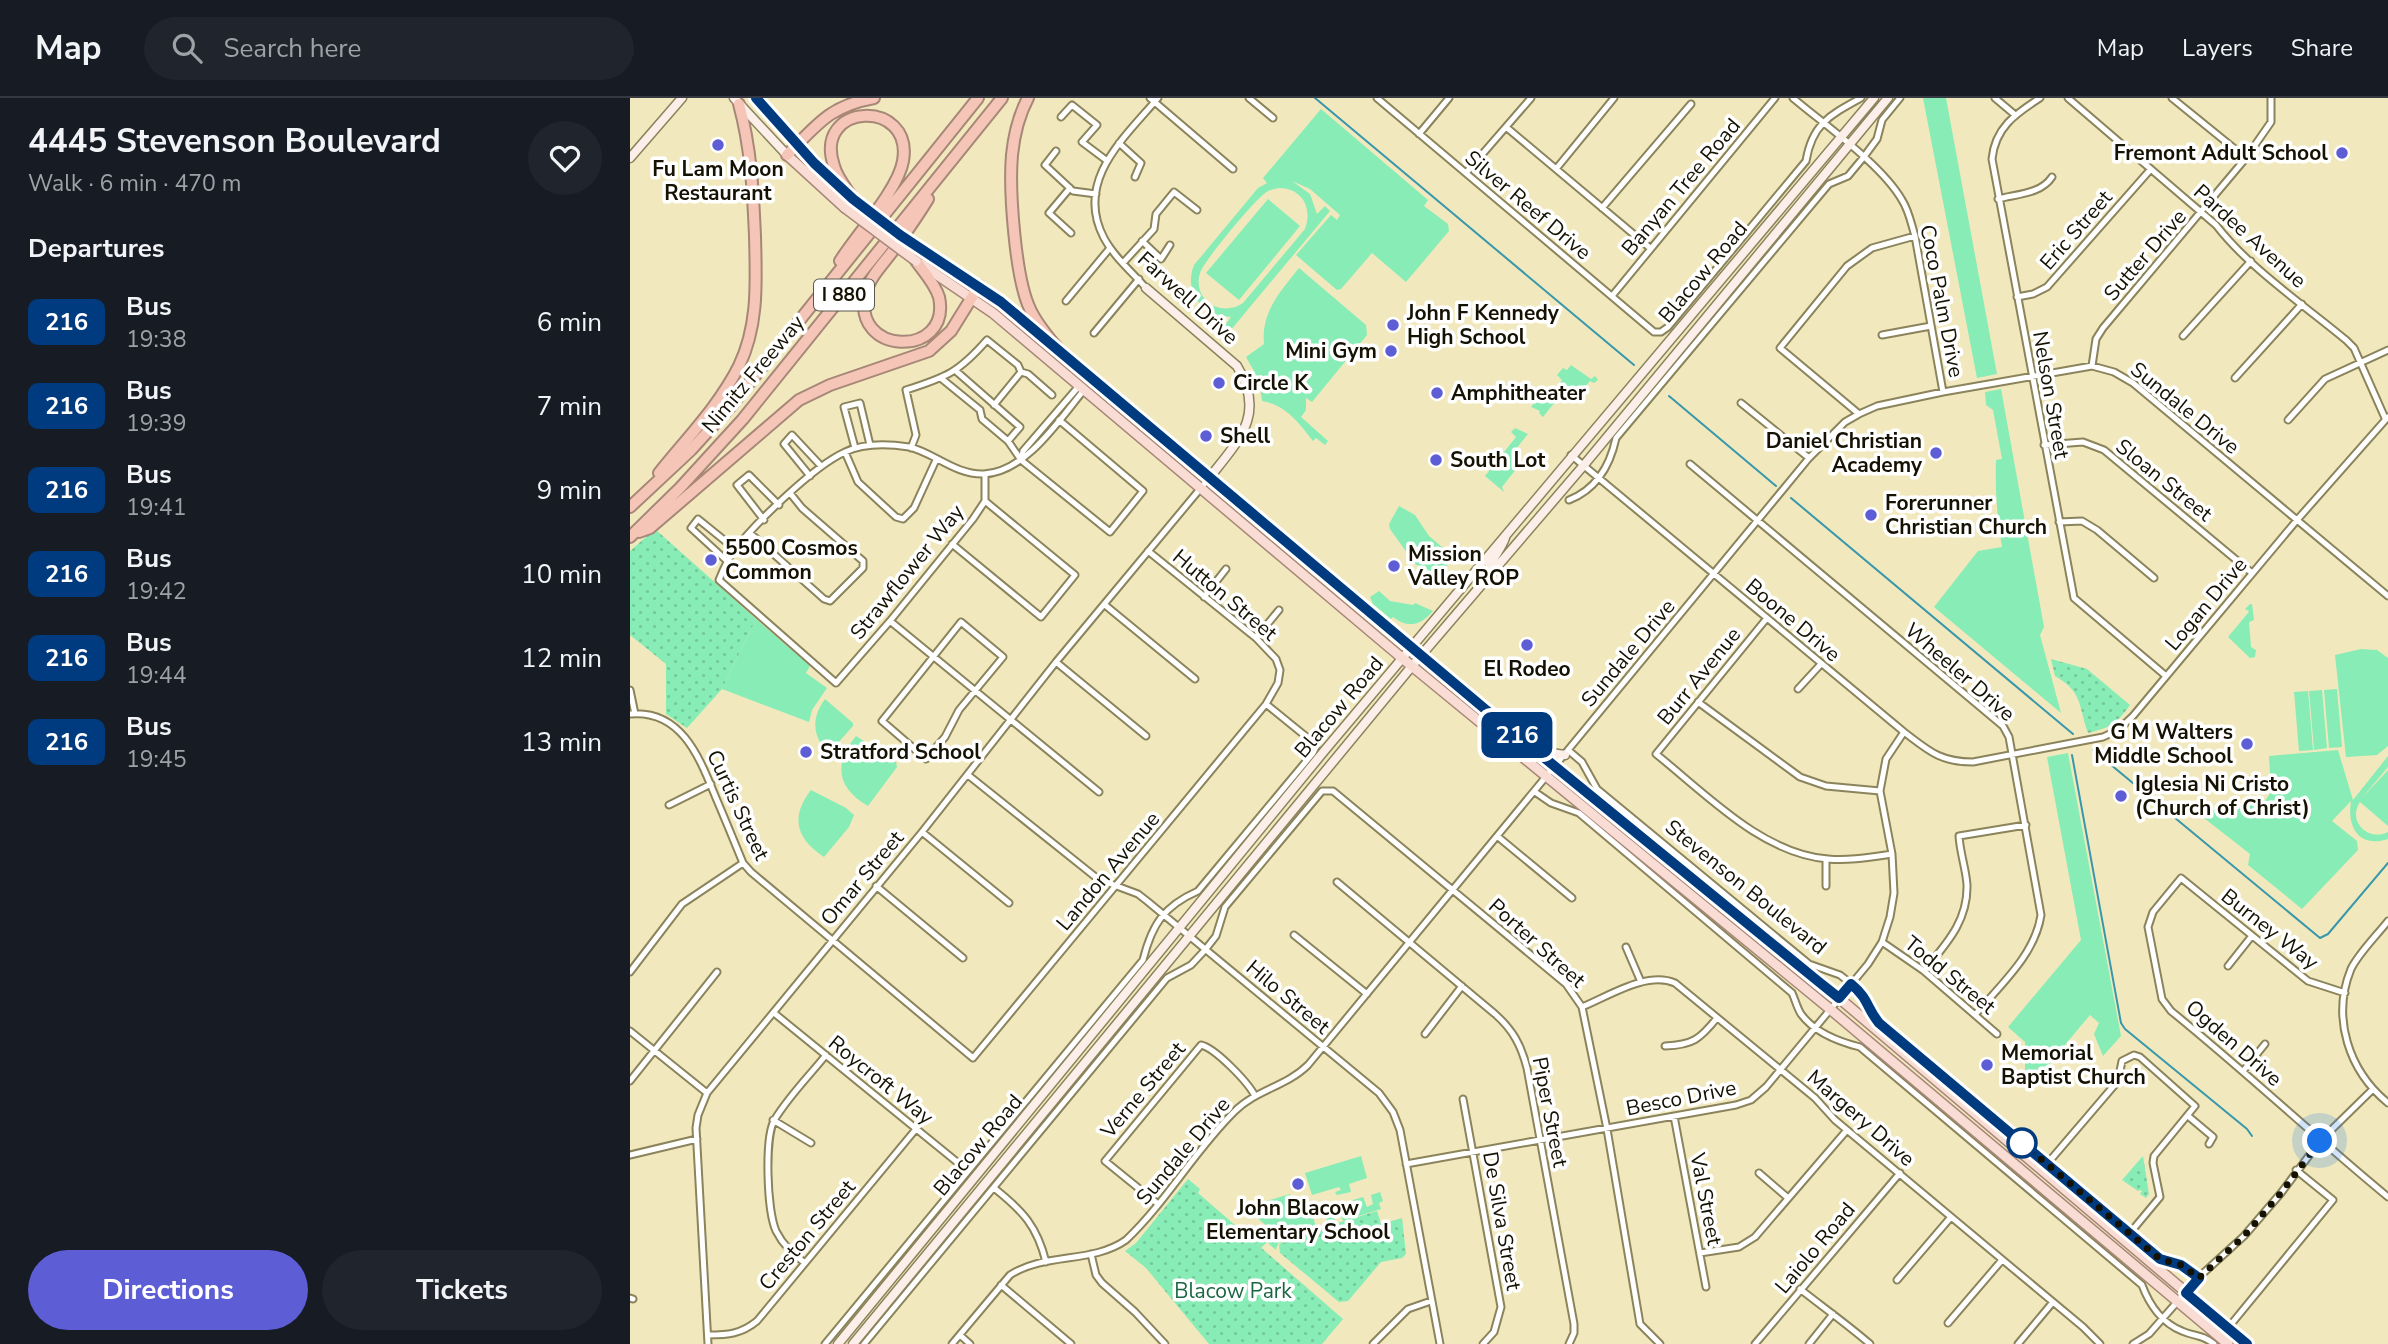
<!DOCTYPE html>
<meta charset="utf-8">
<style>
body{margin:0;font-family:"Nunito Sans",sans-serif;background:#20242c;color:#f1f3f6;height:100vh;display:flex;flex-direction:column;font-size:26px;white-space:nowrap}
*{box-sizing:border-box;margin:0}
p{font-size:23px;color:#9ea1a6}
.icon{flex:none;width:38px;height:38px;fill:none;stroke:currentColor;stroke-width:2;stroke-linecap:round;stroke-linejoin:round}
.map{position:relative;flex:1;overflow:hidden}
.panel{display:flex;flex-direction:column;background:#171b24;width:630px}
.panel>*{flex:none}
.badge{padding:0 14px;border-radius:10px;font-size:24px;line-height:46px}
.you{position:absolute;width:35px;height:35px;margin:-18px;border:5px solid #fff;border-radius:50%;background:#1a73e8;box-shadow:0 0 0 10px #1a73e833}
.map>.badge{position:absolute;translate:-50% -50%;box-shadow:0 0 0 4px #fff}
h2{padding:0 28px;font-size:26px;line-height:63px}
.round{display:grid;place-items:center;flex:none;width:74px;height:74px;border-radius:37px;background:#20242c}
.headline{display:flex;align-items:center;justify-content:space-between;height:119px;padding:0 28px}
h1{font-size:33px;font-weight:700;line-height:52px}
.button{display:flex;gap:14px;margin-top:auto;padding:14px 28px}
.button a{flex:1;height:80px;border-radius:42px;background:#5d5dd6;color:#fff;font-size:28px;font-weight:700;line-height:80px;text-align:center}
.button a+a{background:#20242c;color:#f1f3f6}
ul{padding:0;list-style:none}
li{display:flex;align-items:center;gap:21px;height:84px;padding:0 28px}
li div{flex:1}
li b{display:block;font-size:26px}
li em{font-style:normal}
li .badge{min-width:77px;font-weight:700;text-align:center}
header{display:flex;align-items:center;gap:42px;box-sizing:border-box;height:98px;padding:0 35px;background:#171b24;border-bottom:2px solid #363941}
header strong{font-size:33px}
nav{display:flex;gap:38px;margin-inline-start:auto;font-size:24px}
.search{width:490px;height:63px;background:#20242c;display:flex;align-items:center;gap:18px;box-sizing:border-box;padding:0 24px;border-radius:38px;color:#9ea1a6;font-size:26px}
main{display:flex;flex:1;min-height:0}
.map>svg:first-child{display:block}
.grass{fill:#87ecb5;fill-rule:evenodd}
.park{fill:url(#park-dots)}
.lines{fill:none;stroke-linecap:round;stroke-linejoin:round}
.stream{stroke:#3897ab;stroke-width:2}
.street-casing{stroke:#8b835b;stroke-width:9}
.secondary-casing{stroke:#8b835b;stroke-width:11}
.primary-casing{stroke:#a78778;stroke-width:12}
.highway-casing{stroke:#a78778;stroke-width:14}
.street{stroke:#fff;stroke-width:5}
.secondary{stroke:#fceee9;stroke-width:8}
.primary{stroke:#f9ddd4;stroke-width:9}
.highway{stroke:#f5c6b7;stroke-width:10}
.primary-bridge-casing{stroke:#a78778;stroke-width:12;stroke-linecap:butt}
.primary-bridge{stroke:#f9ddd4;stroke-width:9}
.line-casing{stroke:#fff;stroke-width:16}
.line{stroke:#003b80;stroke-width:10}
.walk{stroke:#151203;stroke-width:7;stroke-dasharray:0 12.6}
.poi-dot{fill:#5d5dd6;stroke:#fff;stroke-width:2.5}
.stop-dot{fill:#fff;stroke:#003b80;stroke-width:3.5}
.labels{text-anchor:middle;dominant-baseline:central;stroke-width:7;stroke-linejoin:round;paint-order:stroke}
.shield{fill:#fff;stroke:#5b594f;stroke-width:2}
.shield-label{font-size:19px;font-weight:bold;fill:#151203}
.poi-label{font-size:21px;font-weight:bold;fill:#151203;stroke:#fff;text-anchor:start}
.street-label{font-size:21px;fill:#151203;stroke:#fff}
.park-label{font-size:21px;fill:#1b6642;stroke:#fff}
</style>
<header>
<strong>Map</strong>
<div class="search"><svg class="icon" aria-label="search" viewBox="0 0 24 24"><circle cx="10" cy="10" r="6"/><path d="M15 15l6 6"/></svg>Search here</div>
<nav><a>Map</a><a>Layers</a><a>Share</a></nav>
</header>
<main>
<section class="panel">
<div class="headline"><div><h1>4445 Stevenson Boulevard</h1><p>Walk · 6 min · 470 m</p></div><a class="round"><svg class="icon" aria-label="heart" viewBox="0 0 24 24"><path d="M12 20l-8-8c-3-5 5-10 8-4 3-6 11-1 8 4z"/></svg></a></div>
<h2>Departures</h2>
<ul>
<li><span class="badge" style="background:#003b80;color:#fff">216</span><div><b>Bus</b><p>19:38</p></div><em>6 min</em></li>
<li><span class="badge" style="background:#003b80;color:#fff">216</span><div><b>Bus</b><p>19:39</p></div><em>7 min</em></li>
<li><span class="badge" style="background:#003b80;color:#fff">216</span><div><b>Bus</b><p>19:41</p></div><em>9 min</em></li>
<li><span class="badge" style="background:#003b80;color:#fff">216</span><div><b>Bus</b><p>19:42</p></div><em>10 min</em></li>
<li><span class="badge" style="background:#003b80;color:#fff">216</span><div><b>Bus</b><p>19:44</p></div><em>12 min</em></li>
<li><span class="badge" style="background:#003b80;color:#fff">216</span><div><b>Bus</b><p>19:45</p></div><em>13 min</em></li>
</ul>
<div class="button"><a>Directions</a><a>Tickets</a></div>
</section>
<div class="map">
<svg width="1758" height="1246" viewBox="0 0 1758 1246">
<defs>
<pattern id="park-dots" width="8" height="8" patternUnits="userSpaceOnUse" patternTransform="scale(1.75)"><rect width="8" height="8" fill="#87ecb5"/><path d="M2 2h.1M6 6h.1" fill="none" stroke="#74c99a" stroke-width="1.8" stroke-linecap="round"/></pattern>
</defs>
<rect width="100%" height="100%" fill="#f1e9bd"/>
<path class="grass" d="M1293,0h23l51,276 -20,4z
M691,11l107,91 -4,6 24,18 1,7 -43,51 -34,-29 -31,36 -4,1 -41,-35 35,-40 6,5 3,-5 -30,-26 -18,-8 18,13 7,20 8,-8 5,5 -100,120 -6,-4 7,-10c-28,-1 -48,-24 -37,-52l64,-77 9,-5 -4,-5zM649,90c23,0 34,20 26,41l-62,74c-22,15 -51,-3 -43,-30 3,-11 53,-71 64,-79 4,-4 10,-5 15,-6z
M638,101l32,27 -61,74 -33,-27z
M669,170l67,57 1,10 -55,67 -6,-4v12l-5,7 27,24 -3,4 -9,-7 -3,3c-14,-18 -27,-36 -51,-40l-3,-21 -13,-23 18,-13c-3,-32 16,-52 35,-76z
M941,267l20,14 4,-3 3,4 -4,3 -4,-2 -15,18c-16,-5 -23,7 -32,18l-4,-4 1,-2 -9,-4 6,-8 6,4 19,-23 -5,-5 6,-7 4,2z
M1371,291l43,238 -4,8 21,78 -127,-106 44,-56 24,-4c-5,-29 -7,-58 -6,-87l6,-1 -9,-49 -7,-5 -1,-13z
M885,330l13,6c-9,11 -18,19 -11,34l-15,19 2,5 -19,-16 31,-39 -5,-5z
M769,408l16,9 14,21 25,21 -15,18 -24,-11 -25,-35 -1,-5z
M749,493l11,10 23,4 2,-2 18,8c-12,14 -24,18 -40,6l-2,2 -18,-15 -3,-7z
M1620,506h2l2,16 -5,2 2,25 5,3 -1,7 -5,1 -22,-21 20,-24 1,-2 -4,-2z
M126,521l54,47 -4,7 21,15 -15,22 -3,12 -87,-33z
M1731,551l16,1 11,8v88l-11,9 -31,2 -11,-102z
M1707,591l5,58 -13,1 -5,-58z
M1692,592l5,58 -13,2 -5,-59z
M1678,593l5,59 -14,1 -5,-59z
M195,601l28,24v3l-24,27c-17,-16 -18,-35 -4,-54z
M226,638l40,26 1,5 -29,39c-31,-18 -35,-42 -12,-70z
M1708,652l15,50 35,-44v11l-27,32 27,-29v56l-28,-24c-13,19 8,40 28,30v7c-31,10 -41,-14 -37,-38l-19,20 25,20 1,9 -56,59 -54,-44 2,-11 -55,-43 68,-7 8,-12 -2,-36z
M1438,655l53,283 -18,20 -9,-22 5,-11 -9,-8 -56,67 -9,-7v-33l-17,-15 73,-87 -34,-183z
M181,692l35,18 8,7 -5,12 -25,30c-28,-18 -34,-40 -13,-67z
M731,1058l6,22 -18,6 2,8 -14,3 -2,-3 6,-2 -2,-3 -27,8 -7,-22z
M750,1094l3,9 -4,2 2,6 -38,12 -4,-12 -6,4 3,9 -8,2 -5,-15 13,-2 3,1 -1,-3 13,-4 3,10 2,-1 -3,-10 10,-3 4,10 6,-3 -2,-9z
M660,1096l4,11 14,-5 8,27c-14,4 -37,7 -40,23l-9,-8 -6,6 -9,-8 7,-1 9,-12 -20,-17 5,-5z"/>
<path class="park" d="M25,431l101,90 -34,70 -35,39 -21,-14v-50l-36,-29v-84z
M1421,561l36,10 43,36c-14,19 -18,22 -42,28 -10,-28 -5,-41 -33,-57z
M1513,1058l6,38 -3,4 -6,-4 2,-3 -2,-1 -2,1 -16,-11z
M558,1081l12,10 -2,4 145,126 -21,25h-113l-63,-76 -21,-17 11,-8z
M747,1113l4,13 21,-6 4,36 -4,4 -21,4 -33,39 -9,1 -59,-49 -1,-8 6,-6z"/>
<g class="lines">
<path class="stream" d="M685,0l319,267
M1039,298l107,90
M1161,400l282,236
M1463,652l227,188 8,-4 60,-71
M1442,657l49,268 4,6 122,100 5,7"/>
<g class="street-casing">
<path id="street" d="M520,0l83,71
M619,0l24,20
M747,0l277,234h7l7,-5 138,-166c6,-37 24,-46 55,-63
M1163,0c32,27 89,67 109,102 7,11 9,23 13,36l28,156
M1365,0l19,16
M1410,0c-25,16 -45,30 -48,61l82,439 92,78
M1438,0l148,127c33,43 88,80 130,115l8,8 31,70
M1542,0l74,60
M431,19l11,-12 25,20 -15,17 24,18
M876,29l144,121
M789,36l30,-36
M489,45l22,20 -6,14
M426,53l-11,14 28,26 23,3
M926,71l58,-71
M836,75l65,-75
M440,90l-21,25 22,20
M1368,101c19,-5 43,-5 54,-22
M972,110l89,-104
M512,143l19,18 9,-14
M493,165l31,-34 2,-15 18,-22 23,18
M516,190c-14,-16 -32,-31 -42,-50 -30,-57 20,-100 54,-140
M982,198l163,-198
M1387,199l16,-3 14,-7 103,-117
M436,203l44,-53
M464,235l45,-54
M1252,237l49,-9
M1553,238l68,-75
M1462,268l4,-27 7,-11 143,-170 25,-36v-24
M326,273l64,56 -12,14
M1605,280l67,-74
M312,281l38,31 2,9 26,22 13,19 89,72 33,-41 -84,-71
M1111,305l68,55
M364,307l27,-33
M1229,316l-79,-66 67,-82 25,-18 43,-12
M1658,322l37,-41 63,-29
M1414,347l39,-3 21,8 148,123
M225,350l-11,-41 16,-4 10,42
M281,350l5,-13 -10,-45c41,-13 53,-18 81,-50l31,25 3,7 7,2 24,21
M215,354l13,30 38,35 7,2 11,-11 22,-48
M941,357l333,277c25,19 36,30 69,30l130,-25 15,-7 15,-14 164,-196 91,-103
M391,362l2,-9 56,-65
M1060,366l313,262 6,11 32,178c-6,40 -41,70 -66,100
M355,376v27l-12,18 -83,102 -54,62 -117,-103c4,-10 8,-20 15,-29 21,-28 80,-85 111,-99 19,-9 44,-8 64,-5 24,5 46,28 75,27 42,-2 75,-54 100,-84
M180,378l-26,-32 8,-9 29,31
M939,402c28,-11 41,-34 47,-62l213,-254 19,-8 15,-18 14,-19 5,-19 18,-22
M134,422l-27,-35 12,-10 30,30
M1429,424l23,-1 15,9 57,48
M120,435l74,66 6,2 33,-33v-7l-61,-53 -12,-15
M322,446l89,73 34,-42 -90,-74
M97,463l-36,-33 7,-9 37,30
M574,499l22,-28
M475,507l90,74
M1137,520l-111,136c49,39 106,100 172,105 21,2 43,-2 64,-5
M260,523l209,171
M331,524l42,35 -44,53 -14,27 -19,22 -44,-38z
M626,540l23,-28
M426,564l90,74
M1168,591l23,-25
M0,592l5,24
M1068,604l102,75 26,9 54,5
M0,616c52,-5 70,45 86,84 9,21 18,43 27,65l8,9 222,186 293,-354 12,-21 2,-13 -4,-11 -20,-21 -108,-87
M938,652l14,12 15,27 212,175 31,11 23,18 9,22 7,8 281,236 21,6 18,12
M338,677l130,104 40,15 9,7 232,192 14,19 7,18 40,214
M905,694l16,11 28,10 213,180c3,6 5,15 9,21 13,18 39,28 59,33l282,238c7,19 20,38 40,46 13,6 20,3 32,13
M39,707l42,-21
M292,734l87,71
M867,738l75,62
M707,784l158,132c18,16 26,31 32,54l47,256v9l-5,11
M246,788l87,72
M1196,788v-27
M1758,823c-11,14 -30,33 -37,48 -20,49 -2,102 37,134
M664,837l73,59
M1252,844l42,29 73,63
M996,849l15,35
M1598,868l23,-29
M1294,873c21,-26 44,-49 43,-86 -1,-16 -7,-32 -8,-49l67,-11
M0,874l52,-68 61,-41
M1715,895l-37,-12 -127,-103 -28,34 -5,15 14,72 9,12c74,60 143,125 217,186
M952,909c27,-11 65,-36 93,-24l140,115 20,22 248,207 17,17
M144,915l194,158
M0,933l77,62
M795,936l37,-48
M1035,948c28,-1 35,-7 52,-28
M1614,972l21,-26
M0,983l87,-109
M833,1001l38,208 -7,25 -11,12
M1044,1018l32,171
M1558,1018l25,21 -4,7
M143,1022l38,23
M0,1057l67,-16
M776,1066l330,-59 15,-5 15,-13 102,-123 14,-22 8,-25 4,-24 -2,-39 -12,-63 6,-32 18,-27
M1417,1066l71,-83 4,-20 12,-6 6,2 55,49 -41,50 -1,7 7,34 -30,36
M1129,1075l29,25
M364,1090c29,23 43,38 52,74
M528,1106l-53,-43 96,-116c14,3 47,37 54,51
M1070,1155l39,-6 16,-10 92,-107
M461,1156l5,21 6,8 33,29 30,32
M175,1165c-13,-10 -22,-18 -29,-32 -9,-20 -12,-95 -1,-112 14,-23 34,-43 51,-64
M1267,1182l54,-63
M371,1187l70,59
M1170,1191c24,19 47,35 70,55
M0,1200l3,1
M1318,1225l54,-63
M1598,1230l105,-128 -37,-30
M78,1237c20,0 33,-1 49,-14l159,-192
M330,1237l10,9
M78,1246l-12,-216 2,-13 9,-22 215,-261 134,-170 154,-185
M195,1246l318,-384c9,-36 21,-54 55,-69l115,-138 3,-6 -2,-4 -48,-39
M234,1246l303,-366 24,-13 14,-15 11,-14 9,-29 97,-116h11l233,193 16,23 25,122 33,195 20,20
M322,1246l58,-69c35,-23 82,-11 116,-35 41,-39 69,-90 109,-129 21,-21 52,-25 73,-46l501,-607 36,-36 14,-8 18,-8 66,-14 149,-26 22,6 19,11 255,213
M743,1246l35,-35 23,-8
M1125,1246l145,-171
M1179,1246l24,-30
M1388,1246l35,-42
M1503,1246l16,-10 50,-57 45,-41 37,-43 39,-52 52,-51"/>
</g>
<g class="secondary-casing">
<path id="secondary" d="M104,0l53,57
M126,0l42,46
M0,60l52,-60
M516,190l91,78c29,48 3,73 -27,111
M857,478c2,-15 13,-24 18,-38
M907,653l28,4
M208,1246l487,-594 549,-652
M223,1246l559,-678 172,-201 304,-367"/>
</g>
<g class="primary-casing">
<path id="primary" d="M168,46l46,47
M157,57l58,53
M293,153l78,51 47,40
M291,166l72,49 409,345 428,351 398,335
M431,255l443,372 335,273 408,346"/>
</g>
<g class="highway-casing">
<path id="highway" d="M398,0c-9,17 -14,37 -16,57 -3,34 3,123 18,154 8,18 22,32 34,47
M157,57c30,-30 42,-49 87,-57
M210,163c17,-27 58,-71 63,-100 11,-63 -91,-59 -69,5 3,12 13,23 19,33
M286,163c8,11 19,23 23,36 13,62 -90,59 -73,-5 4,-15 17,-28 26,-40 13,-18 25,-35 36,-53
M29,375c27,-34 60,-67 80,-107 20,-42 17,-85 16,-130 -2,-46 -4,-88 -16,-132
M0,409l61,-57 39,-43 248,-309
M9,434l11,-4 149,-128 31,-15 99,-34 22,-20 28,-45
M0,439l50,-49 63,-69 259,-321"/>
</g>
<use href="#street" class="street"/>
<use href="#secondary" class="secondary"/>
<use href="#primary" class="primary"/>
<use href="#highway" class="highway"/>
<g class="primary-bridge-casing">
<path id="primary-bridge" d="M223,101l70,52
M215,110l71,53"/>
</g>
<use href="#primary-bridge" class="primary-bridge"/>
</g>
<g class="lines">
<g class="line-casing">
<path id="line" d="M126,0l58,65 39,36 47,36 101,67 497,418 321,262 20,16 12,-14c18,15 15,23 28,39l281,236 21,6 18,13 -13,15 61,51"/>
</g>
<use href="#line" class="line"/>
<path class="walk" d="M1392,1045l138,116 21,6 18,13 45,-42 37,-43 39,-52"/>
</g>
<g class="poi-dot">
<circle cx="88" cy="47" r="7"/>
<circle cx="1712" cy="55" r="7"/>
<circle cx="763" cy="227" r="7"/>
<circle cx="761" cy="253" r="7"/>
<circle cx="589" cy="285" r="7"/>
<circle cx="807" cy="295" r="7"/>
<circle cx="576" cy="338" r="7"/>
<circle cx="1306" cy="355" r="7"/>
<circle cx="806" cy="362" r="7"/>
<circle cx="1241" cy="417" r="7"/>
<circle cx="81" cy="462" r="7"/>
<circle cx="764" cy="468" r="7"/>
<circle cx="897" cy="547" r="7"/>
<circle cx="1617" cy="646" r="7"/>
<circle cx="176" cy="654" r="7"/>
<circle cx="1491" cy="698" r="7"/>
<circle cx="1357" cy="967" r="7"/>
<circle cx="668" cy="1086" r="7"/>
</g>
<circle class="stop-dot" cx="1392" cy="1045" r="14"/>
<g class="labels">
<rect class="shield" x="184" y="181.5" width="60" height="31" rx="5"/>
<g class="shield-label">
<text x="214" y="197">I 880</text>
</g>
<g class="poi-label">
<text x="1698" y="55" text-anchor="end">Fremont Adult School</text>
<text x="88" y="71" text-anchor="middle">Fu Lam Moon<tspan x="88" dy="24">Restaurant</tspan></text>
<text x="777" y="215">John F Kennedy<tspan x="777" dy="24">High School</tspan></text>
<text x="747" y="253" text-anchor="end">Mini Gym</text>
<text x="603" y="285">Circle K</text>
<text x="821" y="295">Amphitheater</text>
<text x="590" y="338">Shell</text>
<text x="1292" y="343" text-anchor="end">Daniel Christian<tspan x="1292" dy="24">Academy</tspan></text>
<text x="820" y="362">South Lot</text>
<text x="1255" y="405">Forerunner<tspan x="1255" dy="24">Christian Church</tspan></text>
<text x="95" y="450">5500 Cosmos<tspan x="95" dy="24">Common</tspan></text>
<text x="778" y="456">Mission<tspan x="778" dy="24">Valley ROP</tspan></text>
<text x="897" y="571" text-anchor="middle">El Rodeo</text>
<text x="1603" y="634" text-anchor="end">G M Walters<tspan x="1603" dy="24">Middle School</tspan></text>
<text x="190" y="654">Stratford School</text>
<text x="1505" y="686">Iglesia Ni Cristo<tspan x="1505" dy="24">(Church of Christ)</tspan></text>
<text x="1371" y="955">Memorial<tspan x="1371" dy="24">Baptist Church</tspan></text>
<text x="668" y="1110" text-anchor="middle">John Blacow<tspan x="668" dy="24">Elementary School</tspan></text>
</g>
<g class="street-label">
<text transform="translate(1051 89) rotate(-50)">Banyan Tree Road</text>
<text transform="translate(898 107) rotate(40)">Silver Reef Drive</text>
<text transform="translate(1446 132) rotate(-49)">Eric Street</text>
<text transform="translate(1620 138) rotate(42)">Pardee Avenue</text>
<text transform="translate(1515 157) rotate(-49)">Sutter Drive</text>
<text transform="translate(1073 174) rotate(-50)">Blacow Road</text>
<text transform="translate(558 200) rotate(42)">Farwell Drive</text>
<text transform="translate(1312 203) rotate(79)">Coco Palm Drive</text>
<text transform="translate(123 276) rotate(-50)">Nimitz Freeway</text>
<text transform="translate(1421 297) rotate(80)">Nelson Street</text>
<text transform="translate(1555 310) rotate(39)">Sundale Drive</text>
<text transform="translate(1534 382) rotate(39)">Sloan Street</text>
<text transform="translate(277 474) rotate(-51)">Strawflower Way</text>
<text transform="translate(595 497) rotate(40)">Hutton Street</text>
<text transform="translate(1576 506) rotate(-50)">Logan Drive</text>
<text transform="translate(1163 522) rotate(40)">Boone Drive</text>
<text transform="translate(998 555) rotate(-50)">Sundale Drive</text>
<text transform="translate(1330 574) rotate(41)">Wheeler Drive</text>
<text transform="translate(1069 578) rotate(-51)">Burr Avenue</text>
<text transform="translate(709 609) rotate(-50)">Blacow Road</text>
<text transform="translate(108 707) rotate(65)">Curtis Street</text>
<text transform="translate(478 773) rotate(-50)">Landon Avenue</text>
<text transform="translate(232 780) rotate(-50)">Omar Street</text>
<text transform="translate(1116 789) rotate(39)">Stevenson Boulevard</text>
<text transform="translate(1640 831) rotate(38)">Burney Way</text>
<text transform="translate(907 845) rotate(42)">Porter Street</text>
<text transform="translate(1320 877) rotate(39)">Todd Street</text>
<text transform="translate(658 899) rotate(40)">Hilo Street</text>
<text transform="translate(1604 945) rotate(41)">Ogden Drive</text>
<text transform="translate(251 982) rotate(39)">Roycroft Way</text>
<text transform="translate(513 992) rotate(-50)">Verne Street</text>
<text transform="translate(1051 1000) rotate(-11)">Besco Drive</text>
<text transform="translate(920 1014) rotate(79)">Piper Street</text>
<text transform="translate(1231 1020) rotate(41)">Margery Drive</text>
<text transform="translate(348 1047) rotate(-50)">Blacow Road</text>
<text transform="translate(553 1053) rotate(-50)">Sundale Drive</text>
<text transform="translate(1076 1101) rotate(79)">Val Street</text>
<text transform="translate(872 1123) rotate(80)">De Silva Street</text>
<text transform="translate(177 1137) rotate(-50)">Creston Street</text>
<text transform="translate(1185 1150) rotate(-50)">Laiolo Road</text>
</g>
<g class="park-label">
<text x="603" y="1193">Blacow Park</text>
</g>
</g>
</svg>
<div class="you" style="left:1690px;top:1043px"></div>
<b class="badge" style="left:887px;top:637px;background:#003b80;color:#fff">216</b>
</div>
</main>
